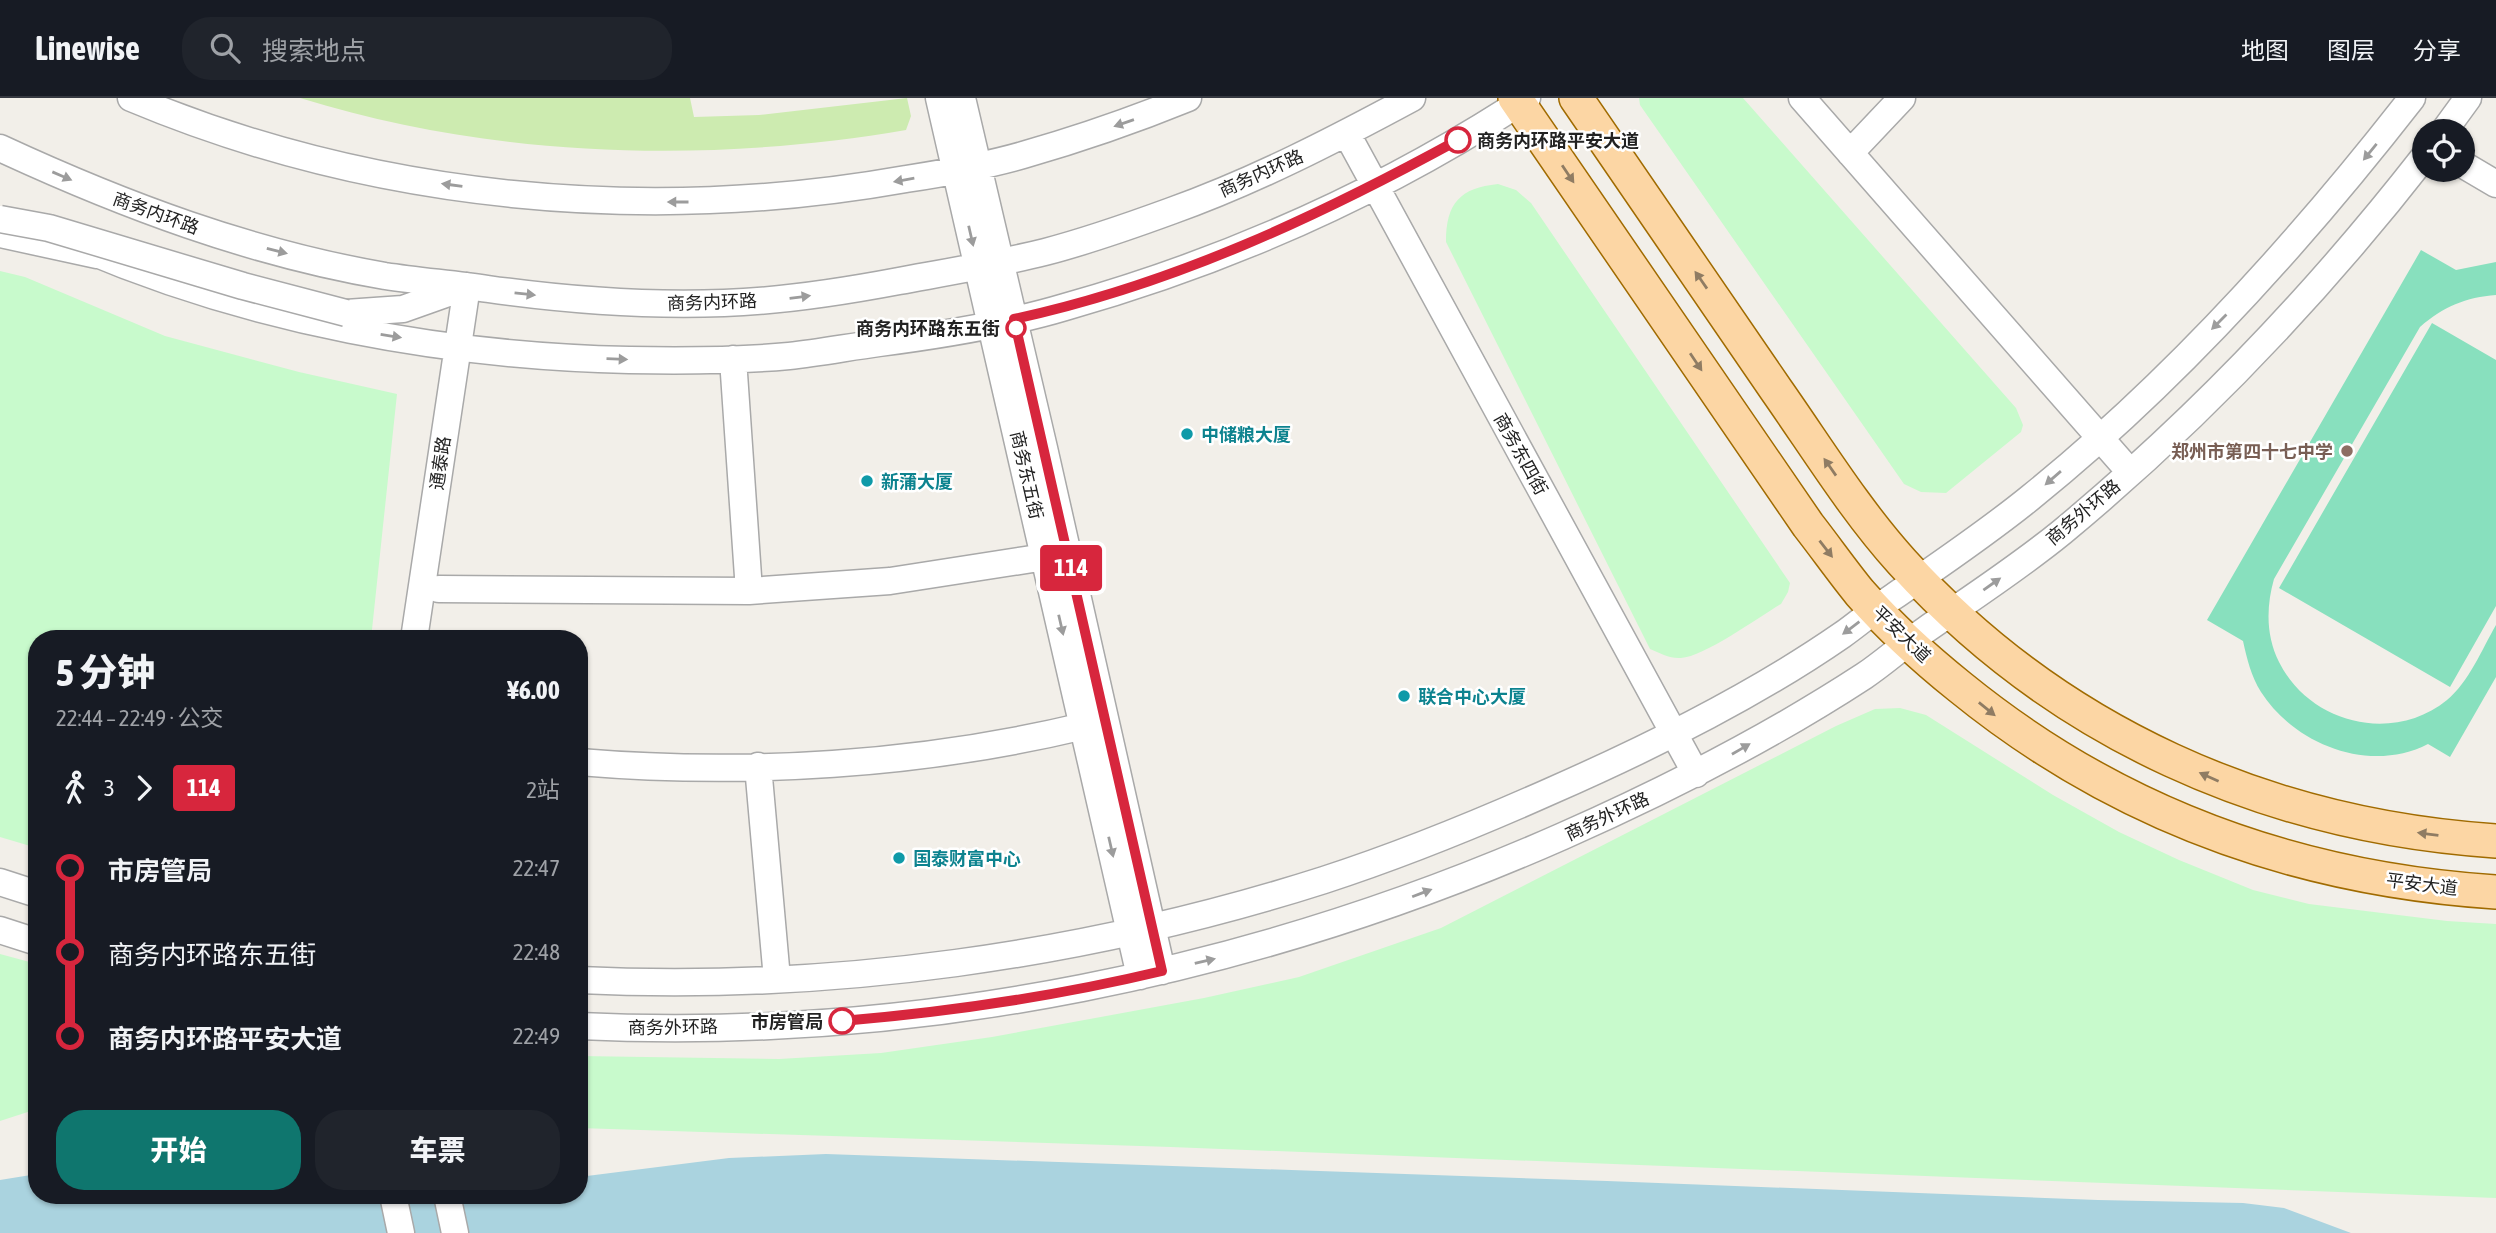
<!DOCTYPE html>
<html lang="zh">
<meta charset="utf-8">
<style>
body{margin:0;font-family:"Asap Condensed","Noto Sans SC",sans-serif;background:#20242c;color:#f1f3f6;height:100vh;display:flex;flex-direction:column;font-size:26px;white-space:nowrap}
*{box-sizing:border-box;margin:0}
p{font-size:23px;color:#9ea1a6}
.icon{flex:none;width:38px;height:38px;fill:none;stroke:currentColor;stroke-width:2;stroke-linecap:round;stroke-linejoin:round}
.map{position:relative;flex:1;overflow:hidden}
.details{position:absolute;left:28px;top:532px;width:560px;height:574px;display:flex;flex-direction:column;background:#171b24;border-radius:28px;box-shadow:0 2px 5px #0004}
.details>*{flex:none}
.badge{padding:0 14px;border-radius:5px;font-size:24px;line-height:46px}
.controls{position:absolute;left:2412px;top:21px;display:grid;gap:14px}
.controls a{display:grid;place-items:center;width:63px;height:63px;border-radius:50%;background:#171b24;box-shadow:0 2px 5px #0004;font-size:35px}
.map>.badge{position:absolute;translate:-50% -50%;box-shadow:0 0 0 4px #fff}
.legs{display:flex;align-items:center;gap:10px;height:77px;padding:0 28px;font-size:23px}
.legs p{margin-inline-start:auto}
.headline{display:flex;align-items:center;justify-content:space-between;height:119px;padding:0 28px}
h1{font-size:38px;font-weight:800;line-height:52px}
.cta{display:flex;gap:14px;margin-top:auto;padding:14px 28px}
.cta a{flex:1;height:80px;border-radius:28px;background:#0f766e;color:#fff;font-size:28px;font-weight:800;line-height:80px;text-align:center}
.cta a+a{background:#20242c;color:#f1f3f6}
ul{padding:0 28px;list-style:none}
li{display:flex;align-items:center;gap:24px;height:84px;font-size:26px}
li i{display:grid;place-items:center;width:10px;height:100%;margin:0 9px;background:currentColor}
li i::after{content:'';width:18px;height:18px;margin:-9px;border:5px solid;border-radius:50%;background:#171b24}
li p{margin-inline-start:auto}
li:first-child i{background:linear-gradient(#0000 50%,currentColor 0)}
li:last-child i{background:linear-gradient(currentColor 50%,#0000 0)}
header{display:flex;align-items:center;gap:42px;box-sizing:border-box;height:98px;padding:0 35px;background:#171b24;border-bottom:2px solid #363941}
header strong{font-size:33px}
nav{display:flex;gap:38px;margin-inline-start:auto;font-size:24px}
.search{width:490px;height:63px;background:#20242c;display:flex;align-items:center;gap:18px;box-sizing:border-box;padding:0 24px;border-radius:28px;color:#9ea1a6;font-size:26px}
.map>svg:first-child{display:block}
.grass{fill:#cdebb0}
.park{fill:#c8facc}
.pitch{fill:#88e0be}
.water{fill:#aad3df}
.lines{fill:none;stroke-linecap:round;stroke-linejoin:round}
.minor-casing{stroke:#a9a9a9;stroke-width:29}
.major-casing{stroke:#a06b00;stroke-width:36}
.minor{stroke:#fff;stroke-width:26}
.major{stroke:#fcd6a4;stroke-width:33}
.minor-bridge-casing{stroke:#a9a9a9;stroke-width:29;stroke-linecap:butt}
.minor-bridge{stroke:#fff;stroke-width:26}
.oneway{fill:#9c9c9c}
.oneway2{fill:#8f7c63}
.line-1-casing{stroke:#fff;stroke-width:16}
.line-1{stroke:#d7263d;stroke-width:10}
.stop-1-dot{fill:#fff;stroke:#d7263d;stroke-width:3.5}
.culture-dot{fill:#0f9aa8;stroke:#fff;stroke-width:2.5}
.education-dot{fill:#8d6e63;stroke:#fff;stroke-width:2.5}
.labels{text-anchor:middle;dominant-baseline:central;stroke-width:5;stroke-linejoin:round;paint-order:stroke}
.stop-label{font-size:18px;font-weight:bold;fill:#222;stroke:#fff;text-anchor:end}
.street-label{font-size:18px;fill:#222;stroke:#fff}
.culture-label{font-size:18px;font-weight:bold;fill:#0d838f;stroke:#fff;text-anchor:start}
.education-label{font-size:18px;font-weight:bold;fill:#785e54;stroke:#fff;text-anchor:end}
</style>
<header>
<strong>Linewise</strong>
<div class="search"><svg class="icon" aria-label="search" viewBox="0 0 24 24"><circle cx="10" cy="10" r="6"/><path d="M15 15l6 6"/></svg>搜索地点</div>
<nav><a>地图</a><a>图层</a><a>分享</a></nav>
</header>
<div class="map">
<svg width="2496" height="1135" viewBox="0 0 2496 1135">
<rect width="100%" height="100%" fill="#f2efe9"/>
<path class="grass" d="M300,0h390l4,19 65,-2 148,-17 4,18 -5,14c-199,34 -413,28 -606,-32z"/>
<path class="park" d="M1639,0h104l273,310 7,17 -2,7 -75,61 -25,-1 -17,-8 -264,-379z
M1498,86l18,6 15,13 259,380 -2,9 -7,12c-22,13 -77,53 -100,54 -11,1 -21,-5 -31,-9l-204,-407c0,-39 14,-54 52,-58z
M0,173l25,6 140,59 134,36 98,22 -26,245h-334v209l-37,-11z
M1900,610l26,7 127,80 66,37 60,28 74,30 56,14 138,17 49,3v274l-1325,-51 -592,-19v-72l200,3 102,-6 111,-16 212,-39 95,-21 142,-49 395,-202 39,-17z
M0,856l37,10v145l-37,12z"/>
<path class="pitch" d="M2421,152l35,20 40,-8v33c-30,2 -53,12 -76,32l-146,252c-8,28 -8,57 5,83 31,62 114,82 168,38 22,-18 35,-51 49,-75v52l-46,80 -22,-13c-58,30 -133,1 -167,-52 -10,-16 -14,-33 -18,-51l-36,-21z
M2432,225l64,37v246l-46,81 -171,-99z"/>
<path class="water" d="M826,1056l781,27 491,19 145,3 41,5 67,25h-2351v-53l37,-6v21h542v-18l150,-19z"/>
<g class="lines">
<g class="minor-casing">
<path id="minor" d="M131,0c243,102 516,127 775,81 39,-6 79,-13 117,-24 56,-16 111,-35 165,-57
M939,0l201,878
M962,0l82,350 118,523
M1802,0l328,374
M2444,33l24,-33
M1347,36l349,640
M0,50c123,57 251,105 385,128 34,5 68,8 103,13 78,11 156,17 236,14 59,-2 117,-11 175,-22 49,-9 98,-17 146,-29 42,-11 85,-26 126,-41 84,-30 163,-71 241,-113
M1850,55l52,-55
M2462,66l34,20
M0,136l97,21
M82,150c172,73 361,108 547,112 53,1 107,1 160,-4 30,-3 60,-9 90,-13 62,-8 126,-18 186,-36 163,-46 320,-116 462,-209
M346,215l57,-4 62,-22
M733,261l16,232
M439,491l310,2 141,-10 155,-24
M414,541l53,-353
M579,664c167,14 342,3 505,-36
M758,668l19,213
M0,784l37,12
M0,832l37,12
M579,882c250,12 507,-24 745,-100 77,-25 153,-56 227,-89 98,-43 203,-95 291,-156 17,-12 33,-26 51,-38 46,-32 94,-64 138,-100 143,-115 268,-254 381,-399
M579,928c338,16 676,-54 984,-190 104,-46 206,-98 301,-160 21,-14 39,-31 60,-45 46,-32 94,-63 138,-99 134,-111 255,-238 362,-375
M393,1097l8,38
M447,1097l8,38"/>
</g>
<g class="major-casing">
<path id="major" d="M1515,0l293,427c18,23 34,46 52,68 30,34 65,66 100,94 156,127 336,192 536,205
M1576,0c67,98 134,195 201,293 40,57 78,119 125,171 155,171 365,264 594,279"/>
</g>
<use href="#minor" class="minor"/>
<use href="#major" class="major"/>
<g class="minor-bridge-casing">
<path id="minor-bridge" d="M0,121l49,9 194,58 103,27"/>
</g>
<use href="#minor-bridge" class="minor-bridge"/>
</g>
<defs><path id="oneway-solid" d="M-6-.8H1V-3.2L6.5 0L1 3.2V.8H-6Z" transform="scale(1.75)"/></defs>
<g class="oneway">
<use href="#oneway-solid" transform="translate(1124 25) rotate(161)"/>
<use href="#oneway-solid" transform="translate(2370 54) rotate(129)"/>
<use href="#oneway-solid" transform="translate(62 78) rotate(23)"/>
<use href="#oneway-solid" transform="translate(904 82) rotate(170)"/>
<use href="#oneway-solid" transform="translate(452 87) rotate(-172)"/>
<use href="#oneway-solid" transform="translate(678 104) rotate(-180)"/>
<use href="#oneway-solid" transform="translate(971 138) rotate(77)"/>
<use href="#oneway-solid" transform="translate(277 153) rotate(14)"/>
<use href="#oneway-solid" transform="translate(525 196) rotate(6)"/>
<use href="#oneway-solid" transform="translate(800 199) rotate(-7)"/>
<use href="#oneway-solid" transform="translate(2219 224) rotate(135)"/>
<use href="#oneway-solid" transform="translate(391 238) rotate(9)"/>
<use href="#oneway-solid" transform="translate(617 261) rotate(2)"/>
<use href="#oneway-solid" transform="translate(2053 380) rotate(139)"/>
<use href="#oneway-solid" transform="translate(1992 486) rotate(-35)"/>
<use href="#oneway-solid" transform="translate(1061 527) rotate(77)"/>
<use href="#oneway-solid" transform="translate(1851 530) rotate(143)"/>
<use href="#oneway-solid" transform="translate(1741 651) rotate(-30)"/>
<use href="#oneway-solid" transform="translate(1111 749) rotate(77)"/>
<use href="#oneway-solid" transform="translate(1422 795) rotate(-21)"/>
<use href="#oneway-solid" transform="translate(1205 863) rotate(-13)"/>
</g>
<g class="oneway2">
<use href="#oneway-solid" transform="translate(1568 76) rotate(56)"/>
<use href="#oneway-solid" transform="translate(1701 182) rotate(-125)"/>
<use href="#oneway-solid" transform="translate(1696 264) rotate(56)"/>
<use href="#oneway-solid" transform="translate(1830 369) rotate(-125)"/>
<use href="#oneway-solid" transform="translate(1826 451) rotate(52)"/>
<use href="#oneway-solid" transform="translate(1987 611) rotate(39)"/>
<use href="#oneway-solid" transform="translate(2209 679) rotate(-156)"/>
<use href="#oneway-solid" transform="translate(2428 736) rotate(-173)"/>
</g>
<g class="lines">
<g class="line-1-casing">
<path id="line-1" d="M842,923c108,-9 215,-25 320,-50l-148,-652c158,-34 303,-102 444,-179"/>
</g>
<use href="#line-1" class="line-1"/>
</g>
<g class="stop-1-dot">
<circle cx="1458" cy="42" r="12"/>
<circle cx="1016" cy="230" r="9"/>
<circle cx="842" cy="923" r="12"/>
</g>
<g class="culture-dot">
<circle cx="1187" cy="336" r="7"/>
<circle cx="867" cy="383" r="7"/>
<circle cx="1404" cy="598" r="7"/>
<circle cx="899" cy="760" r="7"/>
</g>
<circle class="education-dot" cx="2347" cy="353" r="7"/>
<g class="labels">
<g class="stop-label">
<text x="1477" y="42" text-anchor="start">商务内环路平安大道</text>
<text x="1000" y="230">商务内环路东五街</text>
<text x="823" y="923">市房管局</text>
</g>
<g class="street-label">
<text transform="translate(1261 75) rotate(-24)">商务内环路</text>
<text transform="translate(156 115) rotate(20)">商务内环路</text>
<text transform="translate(712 204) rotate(-2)">商务内环路</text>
<text transform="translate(1521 356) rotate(61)">商务东四街</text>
<text transform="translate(440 365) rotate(-82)">通泰路</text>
<text transform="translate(1027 377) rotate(77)">商务东五街</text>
<text transform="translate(2083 414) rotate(-40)">商务外环路</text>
<text transform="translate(1902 536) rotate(44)">平安大道</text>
<text transform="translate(1607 718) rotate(-25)">商务外环路</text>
<text transform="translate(2422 786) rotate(7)">平安大道</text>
<text transform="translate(673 929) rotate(-1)">商务外环路</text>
</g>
<g class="culture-label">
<text x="1201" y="336">中储粮大厦</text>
<text x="881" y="383">新蒲大厦</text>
<text x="1418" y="598">联合中心大厦</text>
<text x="913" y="760">国泰财富中心</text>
</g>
<g class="education-label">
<text x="2333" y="353">郑州市第四十七中学</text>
</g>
</g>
</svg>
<div class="controls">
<a><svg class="icon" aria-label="locate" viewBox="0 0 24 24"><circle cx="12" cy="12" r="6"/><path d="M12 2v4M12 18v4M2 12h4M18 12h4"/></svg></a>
</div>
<b class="badge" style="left:1071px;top:470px;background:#d7263d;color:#fff">114</b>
<section class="details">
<div class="headline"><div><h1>5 分钟</h1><p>22:44 – 22:49 · 公交</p></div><b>¥6.00</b></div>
<div class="legs"><svg class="icon" aria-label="walk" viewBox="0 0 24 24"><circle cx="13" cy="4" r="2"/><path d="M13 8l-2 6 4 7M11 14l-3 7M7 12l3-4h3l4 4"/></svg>3<svg class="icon" aria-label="forward" viewBox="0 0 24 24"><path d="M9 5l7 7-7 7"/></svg><b class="badge" style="background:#d7263d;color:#fff">114</b><p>2站</p></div>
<ul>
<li><i style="color:#d7263d"></i><b>市房管局</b><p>22:47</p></li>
<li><i style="color:#d7263d"></i><span>商务内环路东五街</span><p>22:48</p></li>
<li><i style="color:#d7263d"></i><b>商务内环路平安大道</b><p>22:49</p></li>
</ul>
<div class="cta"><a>开始</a><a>车票</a></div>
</section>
</div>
